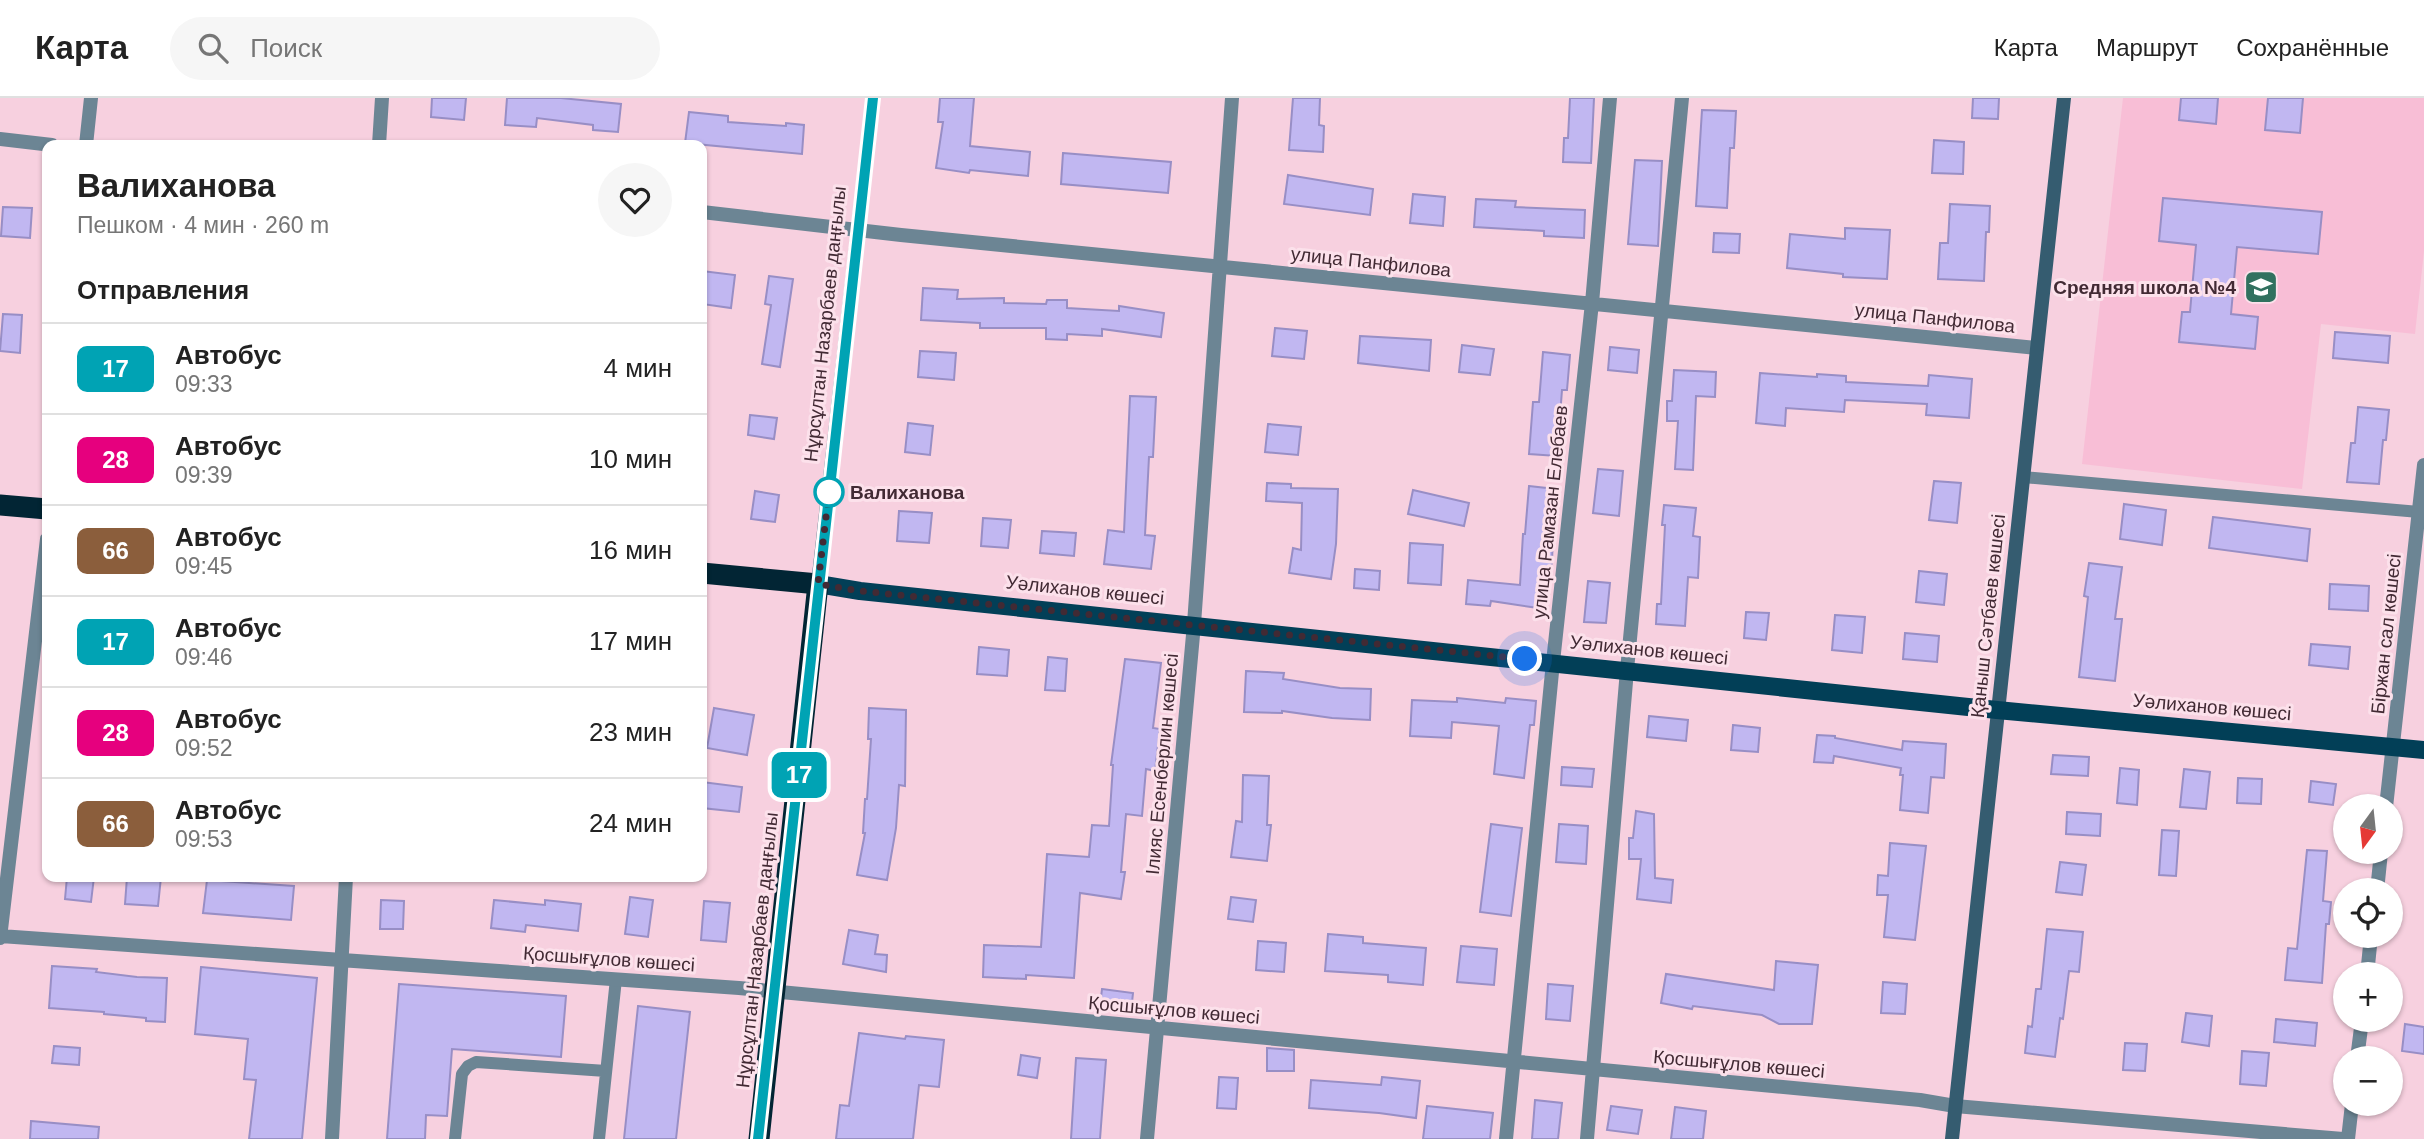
<!DOCTYPE html>
<html lang="ru">
<meta charset="utf-8">
<style>
body{margin:0;font-family:Helvetica,sans-serif;background:#f6f6f6;color:#222;height:100vh;display:flex;flex-direction:column;font-size:26px;white-space:nowrap}
*{box-sizing:border-box;margin:0}
p{font-size:23px;color:#767676}
.icon{flex:none;width:38px;height:38px;fill:none;stroke:currentColor;stroke-width:2;stroke-linecap:round;stroke-linejoin:round}
.map{position:relative;flex:1;overflow:hidden}
.sheet{position:absolute;left:42px;top:42px;width:665px;height:742px;display:flex;flex-direction:column;background:#fff;border-radius:14px;box-shadow:0 2px 5px #0004}
.sheet>*{flex:none}
.badge{padding:0 14px;border-radius:10px;font-size:24px;line-height:46px}
.needle{width:46px;rotate:195deg}
.buttons{position:absolute;left:2333px;top:696px;display:grid;gap:14px}
.buttons a{display:grid;place-items:center;width:70px;height:70px;border-radius:50%;background:#fff;box-shadow:0 2px 5px #0004;font-size:35px}
.you{position:absolute;width:35px;height:35px;margin:-18px;border:5px solid #fff;border-radius:50%;background:#1a73e8;box-shadow:0 0 0 10px #1a73e833}
.map>.badge{position:absolute;translate:-50% -50%;box-shadow:0 0 0 4px #fff}
h2{padding:0 35px;font-size:26px;line-height:63px}
.round{display:grid;place-items:center;flex:none;width:74px;height:74px;border-radius:37px;background:#f6f6f6}
.overview{display:flex;align-items:center;justify-content:space-between;height:119px;padding:0 35px}
h1{font-size:33px;font-weight:700;line-height:52px}
ul{padding:0;list-style:none}
li{display:flex;align-items:center;gap:21px;height:91px;padding:0 35px;border-top:2px solid #e0e0e0}
li div{flex:1}
li b{display:block;font-size:26px}
li em{font-style:normal}
li .badge{min-width:77px;font-weight:700;text-align:center}
header{display:flex;align-items:center;gap:42px;box-sizing:border-box;height:98px;padding:0 35px;background:#fff;border-bottom:2px solid #e0e0e0}
header strong{font-size:33px}
nav{display:flex;gap:38px;margin-inline-start:auto;font-size:24px}
.search{width:490px;height:63px;background:#f6f6f6;display:flex;align-items:center;gap:18px;box-sizing:border-box;padding:0 24px;border-radius:38px;color:#767676;font-size:26px}
.map>svg:first-child{display:block}
.built{fill:#f8bed6}
.building{fill:#c1b7f1;stroke:#988ec5;stroke-width:2}
.lines{fill:none;stroke-linecap:round;stroke-linejoin:round}
.lane{stroke:#6c8594;stroke-width:12}
.street{stroke:#6c8594;stroke-width:14}
.secondary{stroke:#355c70;stroke-width:14}
.primary{stroke:#023f57;stroke-width:18}
.highway{stroke:#022534;stroke-width:21}
.line-casing{stroke:#fff;stroke-width:16}
.line{stroke:#00a3b4;stroke-width:10}
.walk{stroke:#422a34;stroke-width:7;stroke-dasharray:0 12.6}
.stop-dot{fill:#fff;stroke:#00a3b4;stroke-width:3.5}
.labels{text-anchor:middle;dominant-baseline:central;stroke-width:6;stroke-linejoin:round;paint-order:stroke}
.street-label{font-size:19px;fill:#422a34;stroke:#fce1eb}
.poi-label{font-size:19px;font-weight:bold;fill:#422a34;stroke:#fce1eb;text-anchor:end}
.stop-label{font-size:19px;font-weight:bold;fill:#422a34;stroke:#fce1eb;text-anchor:start}
</style>
<header>
<strong>Карта</strong>
<div class="search"><svg class="icon" aria-label="search" viewBox="0 0 24 24"><circle cx="10" cy="10" r="6"/><path d="M15 15l6 6"/></svg>Поиск</div>
<nav><a>Карта</a><a>Маршрут</a><a>Сохранённые</a></nav>
</header>
<div class="map">
<svg width="2424" height="1041" viewBox="0 0 2424 1041">
<rect width="100%" height="100%" fill="#f7d0df"/>
<path class="built" d="M2123,0h301v153l-9,83 -94,-10 -19,165 -220,-25z"/>
<path class="building" d="M432,0h34l-2,22 -33,-3z
M507,0h54l60,6 -3,28 -25,-2v-5l-56,-7 -1,9 -31,-2z
M940,0h34l-4,48 60,6 -2,24 -58,-6 -1,3 -33,-5 7,-46h-5z
M1293,0h27l-1,27 5,1 -1,26 -34,-2z
M1570,0h24l-3,65 -28,-1 1,-24h4z
M1973,0h26l-1,21 -26,-1z
M2181,0h37l-2,26 -37,-4z
M2268,0h35l-3,35 -35,-3z
M1702,12l34,1 -2,37h-4l-3,60 -31,-2z
M689,14l39,4v6l58,4v-3l18,2 -2,29 -117,-11z
M1934,42l30,2 -1,32 -31,-1z
M1063,55l108,9 -3,31 -107,-9z
M1635,62l27,1 -4,85 -30,-2z
M1288,77l85,14 -3,26 -86,-11z
M1413,96l32,3 -2,29 -33,-3z
M2163,100l159,14 -4,42 -81,-7 -6,67 27,3 -3,32 -76,-7 3,-30h8l6,-67 -37,-4z
M1476,101l40,2 -1,6 70,3 -1,28 -40,-2v-5l-70,-4z
M1950,106l40,2 -1,26h-3l-2,49 -46,-2 2,-36h8z
M3,109l29,1 -2,30 -29,-2z
M1845,130l45,2 -3,49 -44,-2v-3l-56,-6 3,-34 55,5z
M1714,135l26,1 -1,19 -26,-1z
M702,173l33,4 -4,33 -29,-4z
M769,178l24,3 -13,88 -18,-3 9,-59 -6,-1z
M923,190l35,2 -1,9 47,-1v5l42,1 1,-4h20v8l52,3v-5l45,7 -3,24 -59,-8v7l-35,-2v6l-21,-1v-11h-66v-5l-59,-3z
M3,216l19,1 -2,38 -20,-2z
M1275,230l32,3 -3,28 -32,-3z
M2335,234l55,4 -2,27 -55,-5z
M1360,238l71,4 -2,31 -71,-8z
M1462,247l32,4 -4,26 -31,-3z
M1610,249l29,3 -2,23 -29,-3z
M920,253l36,2 -2,27 -36,-3z
M1543,254l27,3 -3,35h-5l-5,66 -28,-2 4,-52h6z
M1674,272l42,2 -1,25 -19,-1 -3,74 -18,-1 3,-48h-11v-20h5z
M1760,275l57,4v-3l29,2v6l82,4 1,-11 43,4 -3,39 -43,-3 1,-11 -82,-4 -1,12 -58,-4 -1,18 -29,-3z
M1130,298l26,1 -3,60h-4l-4,78 10,1 -4,33 -47,-5 4,-34 16,2z
M2358,309l31,3 -3,30h-3l-4,44 -32,-2 4,-39h4z
M750,317l27,3 -3,21 -26,-4z
M908,325l25,3 -3,29 -25,-3z
M1268,326l33,3 -3,28 -33,-3z
M1598,371l25,2 -4,45 -26,-3z
M1934,383l27,2 -4,40 -28,-3z
M1267,385l24,1v4l47,1 -2,55 -5,35 -42,-6 4,-25 8,2 1,-47 -36,-2z
M1529,388l26,3 -4,47h2l-1,25 -7,48 -54,-8 -1,5 -24,-2 2,-24 52,5 3,-51h2z
M1413,392l56,13 -5,23 -56,-12z
M755,393l24,4 -4,27 -24,-3z
M2124,406l42,6 -4,35 -42,-6z
M1664,407l32,3 -3,28 7,1 -2,41 -10,-1 -3,49 -29,-2 1,-20h4l4,-79h-3z
M899,413l33,2 -3,30 -32,-2z
M2213,419l97,12 -3,32 -98,-13z
M983,420l28,2 -3,28 -27,-2z
M1042,433l34,2 -2,23 -34,-3z
M1410,445l33,2 -2,40 -33,-2z
M2089,465l33,4 -7,52h7l-7,62 -36,-4 9,-80 -4,-1z
M1355,471l25,2 -1,19 -25,-2z
M1919,473l28,3 -3,31 -28,-3z
M1588,483l22,2 -4,40 -22,-1z
M2330,486l39,2 -1,25 -39,-2z
M1746,514l23,1 -3,27 -22,-2z
M1835,517l30,2 -3,36 -30,-3z
M1905,535l34,3 -2,26 -34,-3z
M2311,546l39,3 -2,22 -39,-4z
M979,549l30,3 -2,26 -30,-2z
M1048,559l19,2 -2,32 -20,-1z
M1125,561l36,4 -8,65 7,1 -5,42 -9,-2 -4,47 -16,-2 -5,58h4l-4,27 -41,-6 -6,85 -48,-3v4l-43,-2 1,-32 57,2 6,-93 42,3 3,-32 17,1 4,-61h-2z
M1246,573l38,2 -1,6 57,9 31,1 -1,31 -38,-2 -50,-7v2l-38,-1z
M1457,600l48,5 1,-5 30,3 -2,24h-4l-6,53 -30,-4 5,-48 -47,-4 -1,16 -41,-2 2,-36 45,2z
M714,610l40,7 -7,40 -40,-7z
M869,610l37,2 -1,76 -6,-1 -3,43 -9,52 -30,-5 8,-42h-2l2,-34h2l4,-60h-3z
M1649,618l39,4 -2,21 -39,-4z
M1733,627l27,3 -2,24 -27,-2z
M1817,637l18,1v2l67,12 1,-9 43,3 -2,34 -13,-1 -3,36 -28,-3 3,-35h-3l1,-7 -67,-12 -1,7 -19,-1z
M2053,657l36,2 -1,19 -37,-2z
M1562,669l32,2 -2,18 -31,-2z
M2120,670l19,2 -2,35 -20,-2z
M2184,671l26,3 -4,37 -26,-2z
M1243,677l26,1 -2,49h4l-4,36 -36,-4 5,-36 6,1z
M2238,680l24,1 -1,25 -24,-1z
M2311,683l25,3 -3,21 -24,-3z
M702,684l40,5 -3,25 -37,-4z
M1636,713l18,3 1,64 18,2 -2,23 -34,-4 4,-40h-12v-21h4z
M2067,714l34,2 -1,22 -34,-2z
M1491,726l31,4 -11,88 -31,-4z
M1559,726l29,2 -2,38 -30,-2z
M2162,732l17,1 -3,45 -17,-1z
M1890,745l36,3 -11,94 -31,-3 4,-42h-11l1,-20 10,1z
M2307,752l20,1 -4,50 8,1 -2,22h-3l-4,59 -37,-3 3,-32 9,1z
M2060,764l26,3 -4,30 -26,-3z
M67,779h27l-3,25 -26,-3z
M127,779h34l-3,29 -33,-2z
M207,782l87,6 -3,34 -88,-7z
M630,799l23,3 -5,37 -23,-3z
M1231,799l25,3 -3,22 -25,-3z
M381,802l23,1 -1,28h-23z
M494,802l51,5v-5l36,4 -3,27 -52,-6 -1,7 -34,-4z
M704,803l26,2 -4,39 -25,-2z
M2047,831l36,3 -4,40 -10,-1 -6,48 -3,-1 -5,39 -30,-4 3,-27 4,1 4,-38h5z
M849,832l29,5 -3,19 12,1 -1,17 -43,-8z
M1328,836l35,3v6l63,5 -3,37 -35,-3v-7l-63,-4z
M1258,843l28,2 -2,29 -28,-2z
M1461,848l36,3 -3,36 -37,-3z
M1776,863l42,4 -6,59h-33l-17,-9 -69,-9 -1,3 -31,-6 5,-29 108,16z
M52,868l45,3 -1,3 41,5 30,1 -2,44 -19,-1v-3l-42,-4v-2l-55,-4z
M201,869l116,11 -15,161h-53l7,-59 -12,-1 4,-40 -53,-5z
M1883,884l24,2 -2,30 -24,-1z
M399,886l167,12 -5,61 -109,-8 -5,67 -21,-1 -1,24h-38z
M1548,886l25,2 -3,35 -24,-2z
M1102,891l31,4 -2,18 -31,-5z
M638,908l52,6 -14,127h-52z
M2186,915l26,3 -3,30 -27,-4z
M2276,921l41,4 -2,23 -41,-4z
M2405,926l19,3v27l-22,-3z
M859,935l46,6 1,-3 38,4 -5,47 -20,-2 -6,54h-77l4,-34 9,1z
M2125,945l22,1 -2,27 -22,-1z
M54,948l26,2 -1,17 -27,-2z
M1267,950l27,2v21h-27z
M2242,953l27,2 -3,33 -26,-2z
M1021,957l19,3 -3,20 -19,-3z
M1076,960l30,2 -6,79h-29z
M1219,979l19,1 -2,31 -19,-1z
M1382,979l38,4 -4,37 -37,-5 -70,-5 2,-28 70,5z
M1535,1002l27,3 -4,36h-26z
M1427,1008l66,7 -3,26h-67z
M1611,1008l31,4 -4,24 -31,-4z
M1675,1009l31,4 -3,28h-32z
M31,1023l68,6 -1,12h-68z"/>
<g class="lines">
<path class="lane" d="M2023,379l396,35
M455,1041l7,-65 6,-8 8,-4 130,9
M599,1041l17,-160"/>
<path class="street" d="M0,41l52,6
M86,47l5,-47
M379,47l3,-47
M702,114l199,23 1136,113
M2386,709l38,-342
M2377,793l4,-39
M0,838l739,52 1181,112 35,6 388,33
M0,840l47,-399
M2367,877l4,-39
M2357,961l5,-39
M332,1041l14,-262
M1147,1041l47,-515 38,-526
M1506,1041l47,-477 39,-359 18,-205
M1587,1041l40,-469 55,-572
M2348,1041l4,-35"/>
<path class="secondary" d="M818,486l55,-486
M1952,1041l112,-1041"/>
<path class="primary" d="M818,486l42,7 1137,119 427,40"/>
<path class="highway" d="M0,407l47,4
M702,475l116,11 -59,555"/>
</g>
<g class="lines">
<g class="line-casing">
<path id="line" d="M758,1041l115,-1041"/>
</g>
<use href="#line" class="line"/>
<path class="walk" d="M829,394l-11,92 42,7 665,68"/>
</g>
<defs>
<g id="school-square" transform="scale(1.75)"><rect x="-9" y="-9" width="18" height="18" rx="4" fill="#31715f" stroke="#fce1eb"/><path d="M0-5L7-2L0 1L-7-2ZM-4 1L0 2.5L4 1V4Q0 6-4 4Z" fill="#fff"/></g>
</defs>
<g fill-rule="evenodd">
<use href="#school-square" x="2261" y="189"/>
</g>
<circle class="stop-dot" cx="829" cy="394" r="14"/>
<g class="labels">
<g class="street-label">
<text transform="translate(1371 164) rotate(6)">улица Панфилова</text>
<text transform="translate(1935 220) rotate(6)">улица Панфилова</text>
<text transform="translate(825 226) rotate(-84)">Нұрсұлтан Назарбаев даңғылы</text>
<text transform="translate(1550 414) rotate(-84)">улица Рамазан Елебаев</text>
<text transform="translate(1085 492) rotate(6)">Уәлиханов көшесі</text>
<text transform="translate(1988 518) rotate(-84)">Қаныш Сәтбаев көшесі</text>
<text transform="translate(2386 536) rotate(-84)">Біржан сал көшесі</text>
<text transform="translate(1649 552) rotate(6)">Уәлиханов көшесі</text>
<text transform="translate(2212 609) rotate(5)">Уәлиханов көшесі</text>
<text transform="translate(1162 666) rotate(-85)">Ілияс Есенберлин көшесі</text>
<text transform="translate(757 852) rotate(-84)">Нұрсұлтан Назарбаев даңғылы</text>
<text transform="translate(609 861) rotate(4)">Қосшығұлов көшесі</text>
<text transform="translate(1174 912) rotate(5)">Қосшығұлов көшесі</text>
<text transform="translate(1739 966) rotate(5)">Қосшығұлов көшесі</text>
</g>
<g class="poi-label">
<text x="2236" y="189">Средняя школа №4</text>
</g>
<g class="stop-label">
<text x="850" y="394">Валиханова</text>
</g>
</g>
</svg>
<div class="buttons">
<a><svg class="needle" viewBox="-14 -14 28 28"><path d="M0-13l5 13h-10z" fill="#e53935"/><path d="M0 13l5-13h-10z" fill="#767676"/></svg></a>
<a><svg class="icon" aria-label="locate" viewBox="0 0 24 24"><circle cx="12" cy="12" r="6"/><path d="M12 2v4M12 18v4M2 12h4M18 12h4"/></svg></a>
<a>+</a>
<a>−</a>
</div>
<div class="you" style="left:1525px;top:561px"></div>
<b class="badge" style="left:799px;top:677px;background:#00a3b4;color:#fff">17</b>
<section class="sheet">
<div class="overview"><div><h1>Валиханова</h1><p>Пешком · 4 мин · 260 m</p></div><a class="round"><svg class="icon" aria-label="heart" viewBox="0 0 24 24"><path d="M12 20l-8-8c-3-5 5-10 8-4 3-6 11-1 8 4z"/></svg></a></div>
<h2>Отправления</h2>
<ul>
<li><span class="badge" style="background:#00a3b4;color:#fff">17</span><div><b>Автобус</b><p>09:33</p></div><em>4 мин</em></li>
<li><span class="badge" style="background:#e6007e;color:#fff">28</span><div><b>Автобус</b><p>09:39</p></div><em>10 мин</em></li>
<li><span class="badge" style="background:#8b5e3c;color:#fff">66</span><div><b>Автобус</b><p>09:45</p></div><em>16 мин</em></li>
<li><span class="badge" style="background:#00a3b4;color:#fff">17</span><div><b>Автобус</b><p>09:46</p></div><em>17 мин</em></li>
<li><span class="badge" style="background:#e6007e;color:#fff">28</span><div><b>Автобус</b><p>09:52</p></div><em>23 мин</em></li>
<li><span class="badge" style="background:#8b5e3c;color:#fff">66</span><div><b>Автобус</b><p>09:53</p></div><em>24 мин</em></li>
</ul>
</section>
</div>
